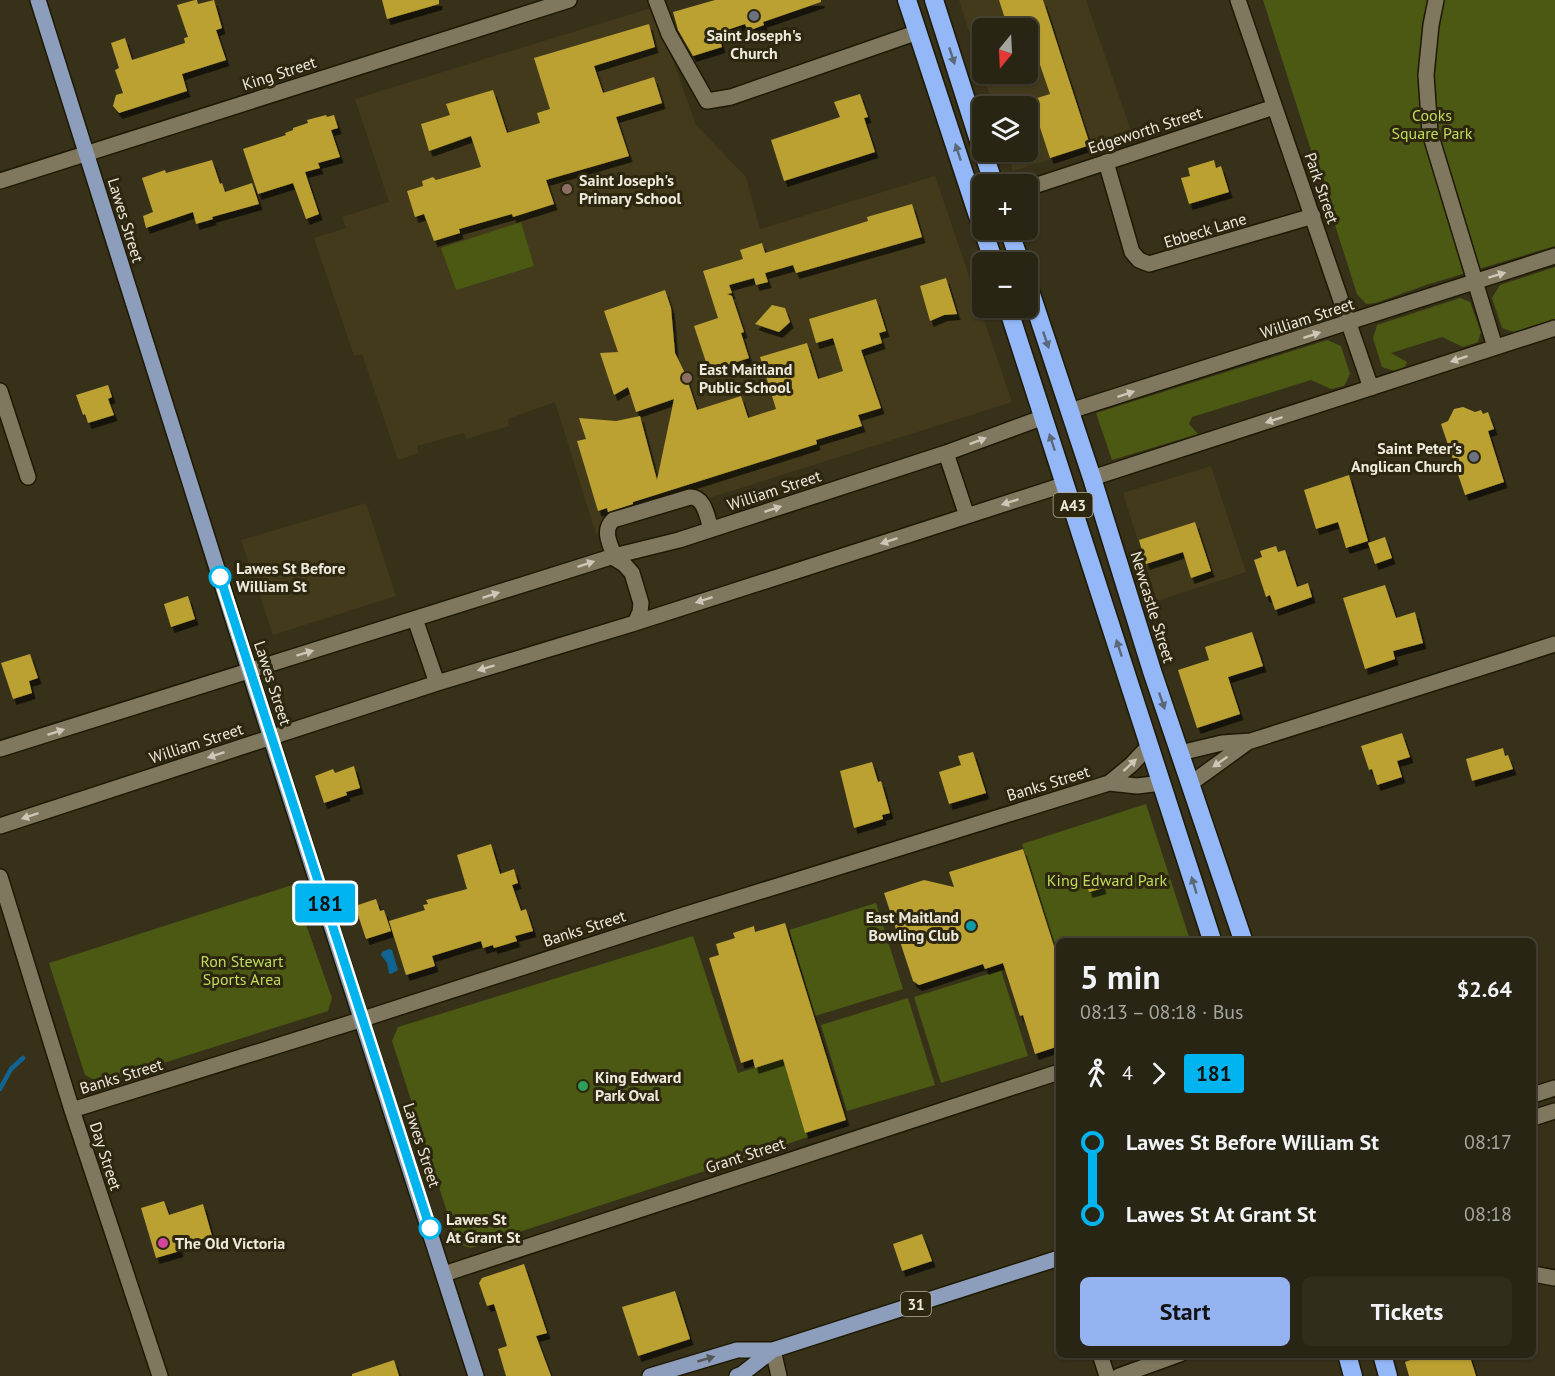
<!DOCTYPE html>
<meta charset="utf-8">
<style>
body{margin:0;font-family:"PT Sans",sans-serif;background:#312d1d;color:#f1f3f6;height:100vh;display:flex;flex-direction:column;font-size:22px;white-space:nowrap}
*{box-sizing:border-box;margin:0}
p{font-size:20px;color:#a5a5a0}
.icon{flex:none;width:33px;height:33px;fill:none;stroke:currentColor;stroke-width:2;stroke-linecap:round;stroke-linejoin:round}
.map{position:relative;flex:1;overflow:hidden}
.details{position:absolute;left:1056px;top:938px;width:480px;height:420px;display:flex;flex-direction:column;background:#292514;border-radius:9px;box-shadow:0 2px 4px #0004,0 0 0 2px #454234}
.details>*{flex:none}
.badge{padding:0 12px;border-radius:4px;font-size:21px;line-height:39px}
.needle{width:39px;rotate:198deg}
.tools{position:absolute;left:972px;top:18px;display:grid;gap:12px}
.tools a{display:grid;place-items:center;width:66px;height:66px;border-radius:9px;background:#292514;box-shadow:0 2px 4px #0004,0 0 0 2px #454234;font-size:30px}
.map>.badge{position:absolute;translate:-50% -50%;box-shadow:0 0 0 3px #fff}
.legs{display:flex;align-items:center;gap:9px;height:66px;padding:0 24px;font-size:20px}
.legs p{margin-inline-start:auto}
.overview{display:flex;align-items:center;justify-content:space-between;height:102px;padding:0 24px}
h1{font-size:33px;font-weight:800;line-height:45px}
.action{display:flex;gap:12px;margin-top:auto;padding:12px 24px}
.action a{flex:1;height:69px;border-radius:9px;background:#95b2f1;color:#111;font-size:24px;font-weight:800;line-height:69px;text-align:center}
.action a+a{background:#312d1d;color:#f1f3f6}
ul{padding:0 24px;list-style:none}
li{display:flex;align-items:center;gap:21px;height:72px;font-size:22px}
li i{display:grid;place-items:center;width:9px;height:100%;margin:0 8px;background:currentColor}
li i::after{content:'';width:15px;height:15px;margin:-8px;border:4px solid;border-radius:50%;background:#292514}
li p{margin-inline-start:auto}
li:first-child i{background:linear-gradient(#0000 50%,currentColor 0)}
li:last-child i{background:linear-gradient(currentColor 50%,#0000 0)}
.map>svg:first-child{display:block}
.built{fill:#423a1b;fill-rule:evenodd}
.green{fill:#4b5913}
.water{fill:#0f6491}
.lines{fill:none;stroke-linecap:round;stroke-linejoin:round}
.stream{stroke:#0f6491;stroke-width:4.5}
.building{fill:#bba032;filter:url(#shadow)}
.minor-casing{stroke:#1e1903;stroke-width:18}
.major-casing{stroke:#1e1903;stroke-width:18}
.highway-casing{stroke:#1e1903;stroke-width:21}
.minor{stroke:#7f785f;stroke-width:15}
.major{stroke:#8c9ebb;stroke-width:15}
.highway{stroke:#94b7f8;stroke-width:18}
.oneway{fill:#5b6878}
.oneway2{fill:#ccc7b6}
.oneway3{fill:#535754}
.line-1-casing{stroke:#fff;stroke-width:14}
.line-1{stroke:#00b5ef;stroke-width:9}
.worship-dot{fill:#6b7280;stroke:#2d2710;stroke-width:2}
.education-dot{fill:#8d6e63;stroke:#2d2710;stroke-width:2}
.stop-1-dot{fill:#fff;stroke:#00b5ef;stroke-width:3}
.culture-dot{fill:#0f9aa8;stroke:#2d2710;stroke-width:2}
.leisure-dot{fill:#2e9e5b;stroke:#2d2710;stroke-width:2}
.hotel-dot{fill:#d1479c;stroke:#2d2710;stroke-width:2}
.labels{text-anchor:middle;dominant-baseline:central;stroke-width:6;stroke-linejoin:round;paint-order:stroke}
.shield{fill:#2d2710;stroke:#b3af9e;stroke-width:1.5}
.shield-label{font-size:15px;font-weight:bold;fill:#ede9db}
.poi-label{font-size:16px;font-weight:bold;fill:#ede9db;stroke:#2d2710;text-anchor:start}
.street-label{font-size:16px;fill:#ede9db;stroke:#2d2710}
.park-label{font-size:16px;fill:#c0dd5c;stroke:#2d2710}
.stop-label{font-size:16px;font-weight:bold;fill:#ede9db;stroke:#2d2710;text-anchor:start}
</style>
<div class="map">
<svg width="1555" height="1376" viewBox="0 0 1555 1376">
<defs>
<filter id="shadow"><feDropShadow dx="3.5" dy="6" stdDeviation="0" flood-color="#0009"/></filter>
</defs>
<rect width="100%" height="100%" fill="#37311a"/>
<path class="built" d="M959,0h127l46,134 -119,37 -6,-19h21v-46h-35zM982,28h46v46h-46z
M654,7l42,118 50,52 14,52 175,-53 77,226 -416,132 -41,-132 -47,17 1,7 -43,13 -2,-6 -47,13 1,7 -20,7 -36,-106 -8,2 -40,-118 32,-10 -4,-11 47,-15 -34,-103z
M1211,466l35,106 -89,29 -34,-108z
M366,503l30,93 -123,39 -32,-95z"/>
<path class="green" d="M1263,0h292v246l-129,39 -50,18 -10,1 -9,-10z
M521,222l13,44 -78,24 -15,-42z
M1555,267v52l-41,13 -12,-4 -10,-30 8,-13z
M1460,298l10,4 11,30 -3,10 -15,5 -21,-10 -51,16 16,9 -2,5 -11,4 -12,-4 -9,-29 4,-13z
M1327,340l14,6 9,28 -6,12 -13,3 -20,-9 -119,37 -3,7 9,10 -86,26 -16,-47z
M1146,804l44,136h-131v20l-37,-116z
M292,885l40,113 -4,13 -228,72 -15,-8 -36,-112z
M876,903l27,86 -88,27 -26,-86z
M693,936l45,137 46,-14 24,78 -337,111 -14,-5 -65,-202 6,-14z
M1001,970l27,86 -87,27 -27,-86z
M908,998l27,87 -88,26 -26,-86z"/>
<path class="water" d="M389,949l3,1 6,20 -7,4 -2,-1 -2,-10 -6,-8 1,-3z"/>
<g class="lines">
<path class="stream" d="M0,1089l11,-20 12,-11"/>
</g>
<path class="building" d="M195,0h2l1,4 16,-4 8,28 -6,2 10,30 -44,14 5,17 -68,22 -6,-7 3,-11 7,-2 -8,-23 4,-2 -8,-25 14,-5 7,22 53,-17 -1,-5 4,-1 -11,-32z
M382,0h57v4l-52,15z
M715,0h106v2l-58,20 1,3 -16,6 -3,-7 -27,9 4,14 -29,9 -15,-26 -5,-18z
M999,0h44l47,145 -40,13 -19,-58 19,-6 -12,-35 -10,3v-34h-20z
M649,24l6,23 -61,19 9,27 51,-16 8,26 -46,14 13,39 -83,24 8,24 -41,13 -1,-3 -53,15 1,4 -26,8 -10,-27 -9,3 -8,-26 16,-5 -1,-5 11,-4 3,3 45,-13 -10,-31 -42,15 -8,-27 29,-9 -4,-11 47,-14 14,43 33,-10 -3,-10 13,-4 -16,-51z
M860,94l8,23 -4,1 11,34 -91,29 -13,-41 69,-23 -6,-15z
M326,115l1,2 7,-2 4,13 -7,2 9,27 -22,6 2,5 -15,4 14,42 -13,5 -13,-36 -35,11 -15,-45 43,-14 -1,-2 8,-3v-2l15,-5 -1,-3z
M212,160l8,24 2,-1 3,9 27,-9 7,21 -47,13 1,2 -17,5 -3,-12 -47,16 -3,-12 10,-4 -11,-34 23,-8 1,3z
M1214,160l2,8 5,-2 8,26 -40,12 -8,-26 9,-2 -2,-8z
M912,204l10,33 -126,36 -3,-8 -28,8 3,9 -12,3 -2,-7 -25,7 3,8 -5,1 5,2 12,36 -3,1 8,25 -40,13 -15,-45 24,-8 -15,-47 40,-12 -3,-9 22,-7 3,10 103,-32 -1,-4z
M946,278l11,36 -13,1 -14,6 -10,-35z
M665,290l6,18 4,45 10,20 12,37 44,-14 7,22 28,-9 -16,-52 47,-14 11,36 25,-8 -10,-33 -17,5 -7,-24 67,-20 10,32 -7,2 3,10 -21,7 20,58 -23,7 4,11 -46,14 1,4 -184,58v2l-25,8 -1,-4 -9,3 -21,-70 9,-2 -7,-21 37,3 24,-5 17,64 17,-81 -38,13 -8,-25 -14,8 -14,-42 18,-1 -14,-41z
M772,305l13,3 5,14 -11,10 -24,-8z
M108,385l4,12 -4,2 6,16 -26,8 -3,-9 -2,1 -7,-20z
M1463,407l12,5 6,-2 2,4 5,-2 6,17 -6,2 16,51 -39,13 -24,-71 7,-3 6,-12z
M1349,475l19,66 -22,7 -8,-26 -22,7 -12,-39z
M1195,522l16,49 -20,7 -8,-26 -37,12 -7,-24z
M1385,537l7,21 -17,6 -7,-21z
M1276,546l2,6 7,-2 12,37 11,-4 4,14 -37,13 -5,-15 -4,2 -12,-37 8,-3 -2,-6z
M1385,585l11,33 19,-6 8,31 -30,8 2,8 -30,10 -22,-71z
M188,596l7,23 -24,8 -7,-23z
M1252,632l11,34 -35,11 12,37 -43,14 -19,-58 31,-10 -4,-13z
M30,654l8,24 -9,3 3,12 -19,6 -12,-36z
M1402,733l8,24 -13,4 5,16 -25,8 -5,-16 -3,1 -8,-24z
M1503,748l2,8 3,-1 5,14 -41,12 -6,-22z
M973,752l13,41 -37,11 -10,-32 22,-7 -3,-9z
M872,762l6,20 3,-1 9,32 -8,2 1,4 -29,9 -14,-57z
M354,766l6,22 -14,4 1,3 -23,8 -9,-27 18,-7 2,4z
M491,844l9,30 14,-5 4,14 -6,2 9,26 5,-2 7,22 -18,5 2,5 -23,7 -1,-3 -10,3 -2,-7 -49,15 3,10 -29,9 -17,-54 36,-11 -2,-5 5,-1 -2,-4 41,-11 -10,-34z
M1023,849l36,113v84l-24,8 -12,-39 -3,1 -17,-53 -18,6 -2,-5 -64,21 -6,-4 -29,-88 40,-13 30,7 -5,-15z
M1099,875l4,13 -14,4 -4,-13z
M376,899l4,12 4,-1 7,21 -25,8 -11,-33z
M785,923l61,197 -41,13 -22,-74 -28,9 -2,-9 -12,4 -32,-105 10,-3 -3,-11 19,-6 -2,-5 21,-7 1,6z
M164,1201l5,14 34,-11 9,32 -33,10 1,5 -24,7 -15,-50z
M922,1234l10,27 -30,10 -9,-27z
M524,1264l23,69 -11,3 15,40h-45l-8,-27 9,-3 -13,-42 -7,2 -8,-23 3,-5z
M675,1291l15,48 -52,17 -16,-49z
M1427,1354h42l7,22h-67l-4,-14z
M394,1360l5,16h-47v-2z"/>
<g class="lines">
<g class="minor-casing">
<path id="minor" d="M656,0l13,34 38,67 24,-4 187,-65
M1238,0l133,388
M1436,0l-5,25 -5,50 4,58 65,214
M1106,162l26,90 7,8 10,4 164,-48
M0,181l569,-181
M1028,188l246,-81
M0,391l28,86
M1070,411l485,-155
M946,453l21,63
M1092,478l463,-150
M611,556l13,8 8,9 9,30 -1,9 -5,11
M614,556c-4,-13 -12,-25 -1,-36l77,-23c15,0 17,20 21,32
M415,619l22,64
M0,749l614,-193 65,-16 267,-87 98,-36
M1180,753l42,-10 29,-2 304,-97
M1109,783l22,-18 19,-20
M1190,784l58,-42
M0,826l437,-143 198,-60 431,-139
M0,877l72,233 88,266
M1533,1095l22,-7
M72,1110l291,-91 321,-104 425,-132 28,3 25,-3
M1533,1118l22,-7
M444,1274l615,-202
M1533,1274l22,4
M773,1350l6,26
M1100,1354l7,22
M1119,1376l61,-22"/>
</g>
<g class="major-casing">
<path id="major" d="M38,0l211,670 227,706
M650,1376l87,-26h36l286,-92
M737,1376l5,-2 31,-24"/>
</g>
<g class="highway-casing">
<path id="highway" d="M907,0l75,228
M934,0l48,150
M983,152l11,32
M983,230l11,32
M1009,230l11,32
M1028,285l64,193 60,193 91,269
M1008,308l204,632
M1347,1354l6,22
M1382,1354l6,22"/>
</g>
<use href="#minor" class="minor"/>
<use href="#major" class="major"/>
<use href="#highway" class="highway"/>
</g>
<defs><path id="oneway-solid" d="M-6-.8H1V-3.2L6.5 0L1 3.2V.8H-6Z" transform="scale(1.5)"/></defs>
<g class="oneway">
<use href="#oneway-solid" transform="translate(952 56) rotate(72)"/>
<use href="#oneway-solid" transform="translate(958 152) rotate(-108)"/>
<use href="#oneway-solid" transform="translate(1046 340) rotate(71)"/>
<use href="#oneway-solid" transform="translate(1052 442) rotate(-108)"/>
<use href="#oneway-solid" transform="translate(1119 648) rotate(-108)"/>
<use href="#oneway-solid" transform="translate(1162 701) rotate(71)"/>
<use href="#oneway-solid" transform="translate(1194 885) rotate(-107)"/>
</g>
<g class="oneway2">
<use href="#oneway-solid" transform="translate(1497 275) rotate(-17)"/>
<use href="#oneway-solid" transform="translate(1312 335) rotate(-18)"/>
<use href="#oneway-solid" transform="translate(1459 359) rotate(162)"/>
<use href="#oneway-solid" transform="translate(1126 394) rotate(-18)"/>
<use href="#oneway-solid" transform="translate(1274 420) rotate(162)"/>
<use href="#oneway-solid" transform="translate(978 441) rotate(-21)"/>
<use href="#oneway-solid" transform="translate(1010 502) rotate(162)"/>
<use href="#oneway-solid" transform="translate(773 509) rotate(-18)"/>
<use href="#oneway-solid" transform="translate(889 541) rotate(162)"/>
<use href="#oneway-solid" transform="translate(586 564) rotate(-18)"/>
<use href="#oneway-solid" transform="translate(491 595) rotate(-18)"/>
<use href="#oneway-solid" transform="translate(704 600) rotate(162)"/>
<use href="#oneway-solid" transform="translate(305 653) rotate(-17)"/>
<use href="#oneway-solid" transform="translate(486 668) rotate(163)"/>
<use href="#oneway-solid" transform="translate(56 732) rotate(-18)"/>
<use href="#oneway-solid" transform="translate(216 755) rotate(162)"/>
<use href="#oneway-solid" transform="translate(1220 762) rotate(145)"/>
<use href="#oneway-solid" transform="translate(1130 765) rotate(-43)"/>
<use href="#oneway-solid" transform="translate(30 816) rotate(162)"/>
</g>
<use class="oneway3" href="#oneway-solid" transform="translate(706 1359) rotate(-16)"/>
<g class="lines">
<g class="line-1-casing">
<path id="line-1" d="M220,577l210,651"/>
</g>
<use href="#line-1" class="line-1"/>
</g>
<g class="worship-dot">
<circle cx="754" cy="16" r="6"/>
<circle cx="1474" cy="457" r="6"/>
</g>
<g class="education-dot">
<circle cx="567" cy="189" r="6"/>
<circle cx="687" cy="378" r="6"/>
</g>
<g class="stop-1-dot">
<circle cx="220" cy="577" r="10"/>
<circle cx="430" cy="1228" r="10"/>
</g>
<circle class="culture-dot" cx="971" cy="926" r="6"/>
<circle class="leisure-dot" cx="583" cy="1086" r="6"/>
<circle class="hotel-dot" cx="163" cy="1243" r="6"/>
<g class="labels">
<g class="shield">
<rect x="1053.5" y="493" width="39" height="24" rx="4.5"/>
<rect x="901" y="1292" width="30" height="24" rx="4.5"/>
</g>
<g class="shield-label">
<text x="1073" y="505">A43</text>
<text x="916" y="1304">31</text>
</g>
<g class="poi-label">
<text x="754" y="35" text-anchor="middle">Saint Joseph's<tspan x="754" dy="18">Church</tspan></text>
<text x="579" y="180">Saint Joseph's<tspan x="579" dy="18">Primary School</tspan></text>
<text x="699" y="369">East Maitland<tspan x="699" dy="18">Public School</tspan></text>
<text x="1462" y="448" text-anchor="end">Saint Peter's<tspan x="1462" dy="18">Anglican Church</tspan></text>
<text x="959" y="917" text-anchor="end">East Maitland<tspan x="959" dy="18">Bowling Club</tspan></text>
<text x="595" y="1077">King Edward<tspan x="595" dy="18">Park Oval</tspan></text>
<text x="175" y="1243">The Old Victoria</text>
</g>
<g class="street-label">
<text transform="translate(279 73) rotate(-18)">King Street</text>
<text transform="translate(1145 130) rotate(-18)">Edgeworth Street</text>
<text transform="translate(1322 188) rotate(71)">Park Street</text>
<text transform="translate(126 220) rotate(73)">Lawes Street</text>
<text transform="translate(1205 230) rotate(-17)">Ebbeck Lane</text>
<text transform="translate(1307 318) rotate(-18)">William Street</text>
<text transform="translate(774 490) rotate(-18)">William Street</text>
<text transform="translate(1153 607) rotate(73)">Newcastle Street</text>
<text transform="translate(273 683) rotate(72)">Lawes Street</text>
<text transform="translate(196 743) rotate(-18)">William Street</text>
<text transform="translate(1048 783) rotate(-17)">Banks Street</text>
<text transform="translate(584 928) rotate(-18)">Banks Street</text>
<text transform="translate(121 1076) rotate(-17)">Banks Street</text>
<text transform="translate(422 1145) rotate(72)">Lawes Street</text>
<text transform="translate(745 1155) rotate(-18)">Grant Street</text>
<text transform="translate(106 1156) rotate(72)">Day Street</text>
</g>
<g class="park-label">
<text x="1432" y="115">Cooks<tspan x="1432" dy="18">Square Park</tspan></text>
<text x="1107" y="880">King Edward Park</text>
<text x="242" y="961">Ron Stewart<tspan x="242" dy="18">Sports Area</tspan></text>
</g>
<g class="stop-label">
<text x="236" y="568">Lawes St Before<tspan x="236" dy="18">William St</tspan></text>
<text x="446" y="1219">Lawes St<tspan x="446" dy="18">At Grant St</tspan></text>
</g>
</g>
</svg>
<div class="tools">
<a><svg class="needle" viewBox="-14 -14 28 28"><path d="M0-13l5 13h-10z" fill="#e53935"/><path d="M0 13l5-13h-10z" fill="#a5a5a0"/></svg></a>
<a><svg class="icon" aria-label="layers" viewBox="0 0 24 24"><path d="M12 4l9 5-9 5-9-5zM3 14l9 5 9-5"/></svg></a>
<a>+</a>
<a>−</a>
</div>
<b class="badge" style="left:325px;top:903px;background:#00b5ef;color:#111">181</b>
<section class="details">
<div class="overview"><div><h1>5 min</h1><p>08:13 – 08:18 · Bus</p></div><b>$2.64</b></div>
<div class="legs"><svg class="icon" aria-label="walk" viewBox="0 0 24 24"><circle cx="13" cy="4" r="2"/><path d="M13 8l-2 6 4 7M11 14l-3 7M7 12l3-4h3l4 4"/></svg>4<svg class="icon" aria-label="forward" viewBox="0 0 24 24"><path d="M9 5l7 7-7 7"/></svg><b class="badge" style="background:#00b5ef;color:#111">181</b></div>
<ul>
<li><i style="color:#00b5ef"></i><b>Lawes St Before William St</b><p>08:17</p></li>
<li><i style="color:#00b5ef"></i><b>Lawes St At Grant St</b><p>08:18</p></li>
</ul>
<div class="action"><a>Start</a><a>Tickets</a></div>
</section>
</div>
